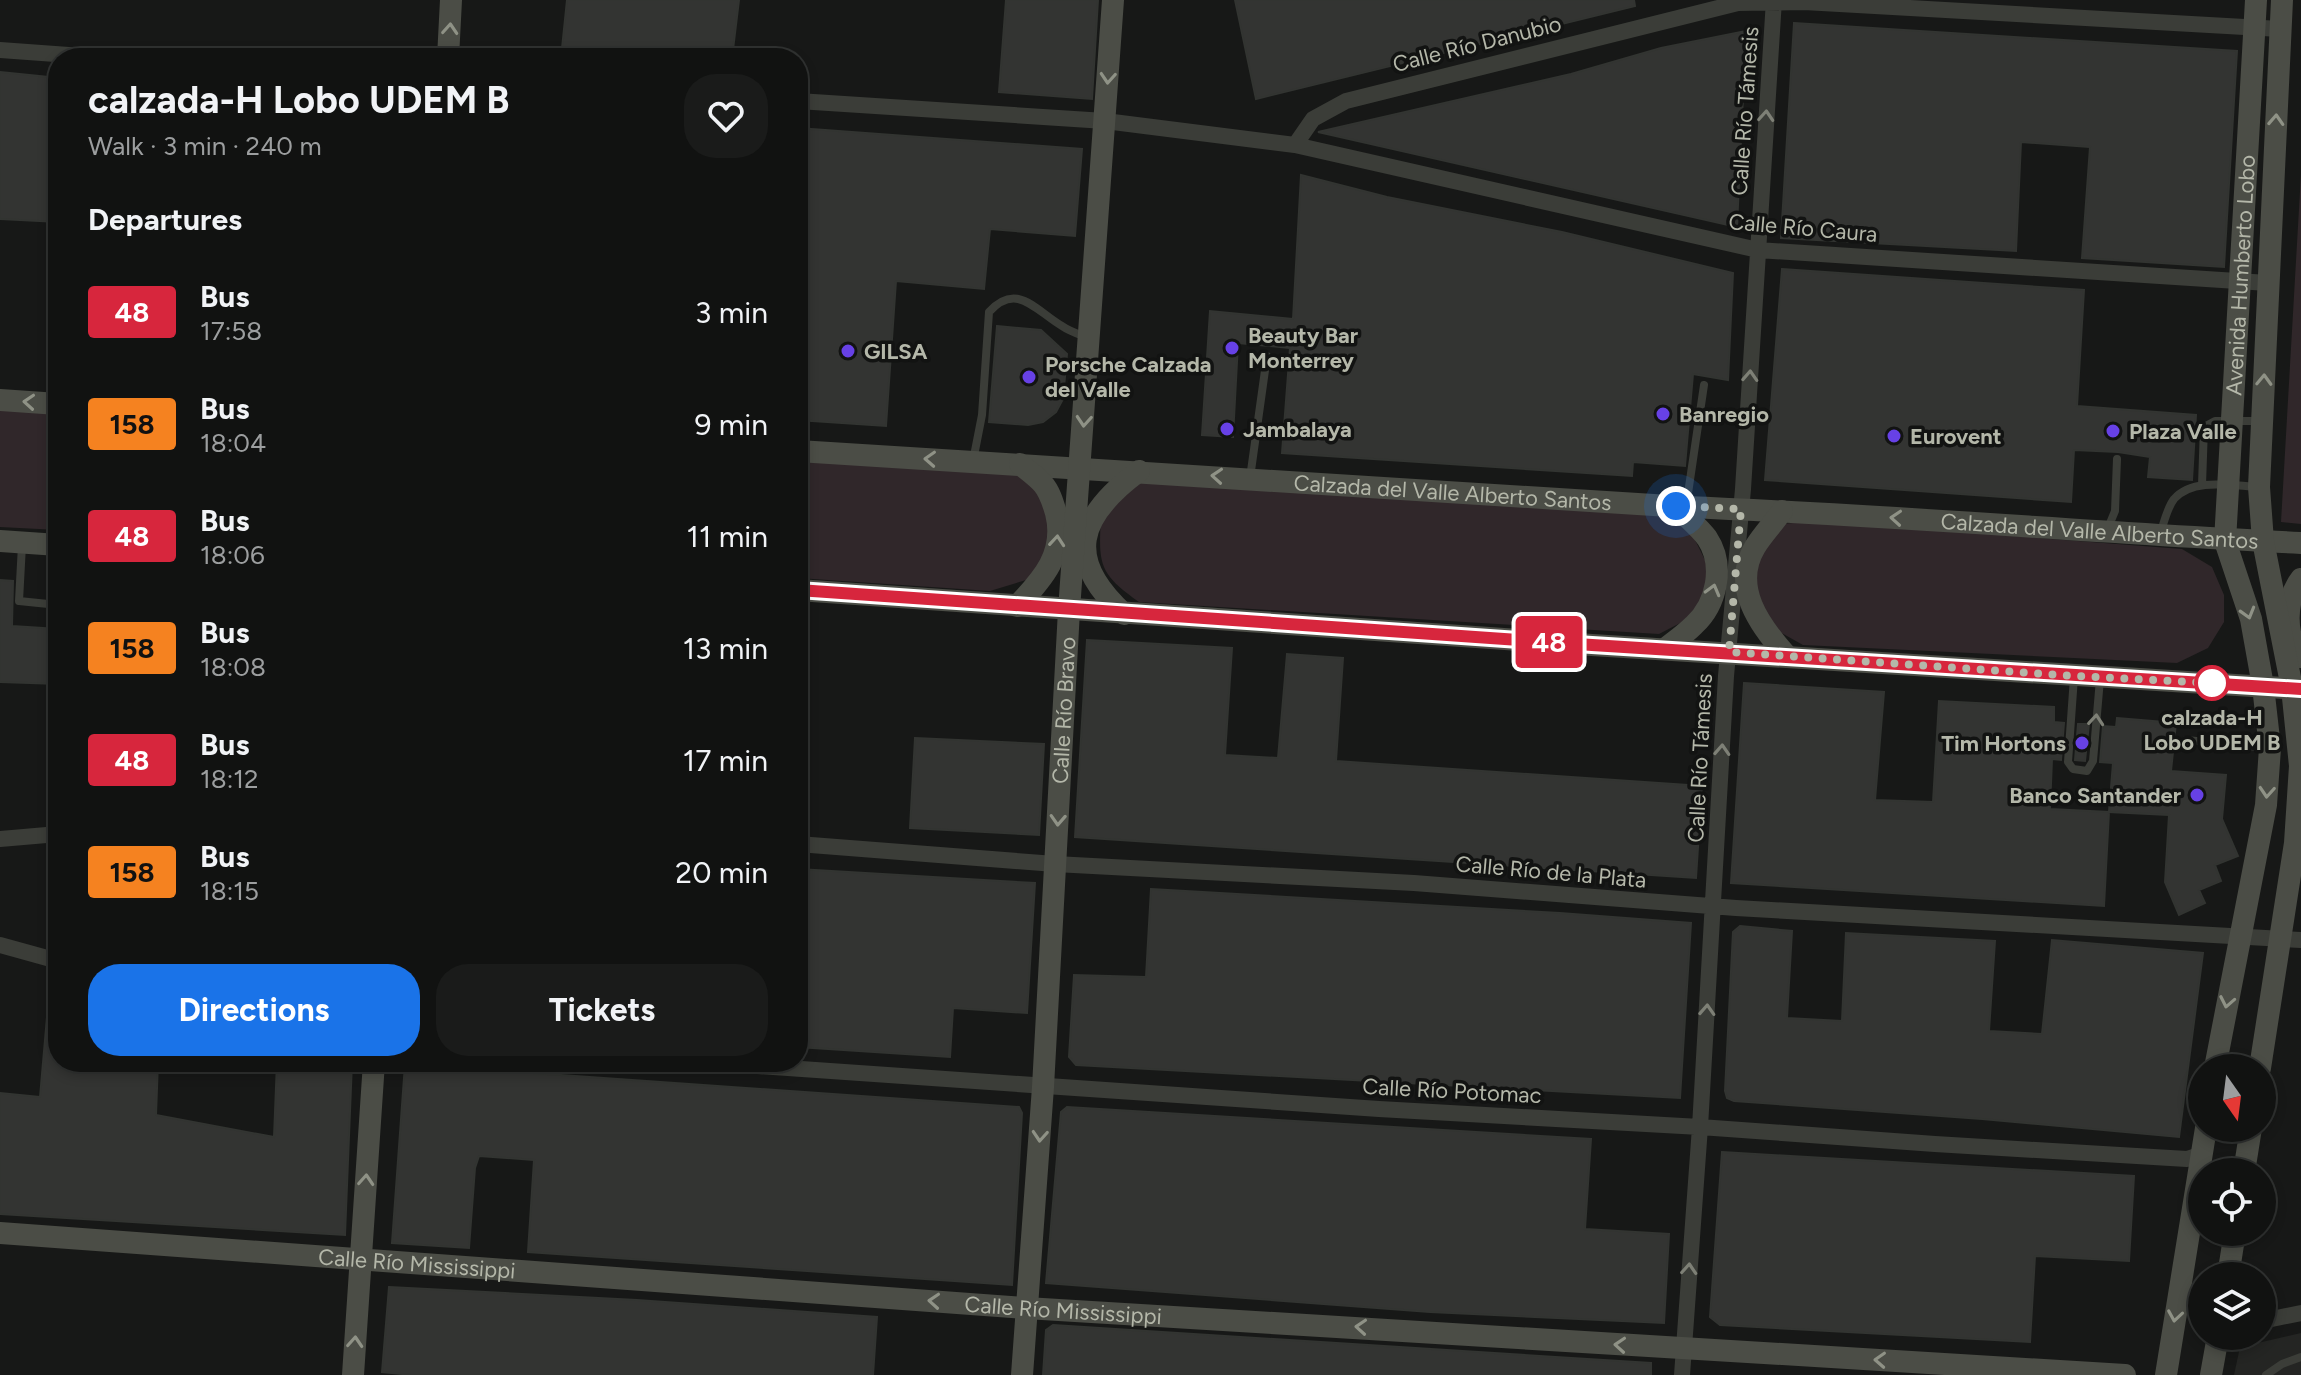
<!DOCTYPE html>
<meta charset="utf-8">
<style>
body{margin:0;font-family:Figtree,sans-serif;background:#1a1b1a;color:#f1f3f6;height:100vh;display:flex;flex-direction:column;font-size:30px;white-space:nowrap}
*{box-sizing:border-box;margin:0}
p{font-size:26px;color:#9c9e9f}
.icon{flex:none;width:44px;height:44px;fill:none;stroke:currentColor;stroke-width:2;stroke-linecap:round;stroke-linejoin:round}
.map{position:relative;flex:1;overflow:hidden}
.details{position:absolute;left:48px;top:48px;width:760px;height:1024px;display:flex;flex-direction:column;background:#111211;border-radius:32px;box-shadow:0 4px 12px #0003,0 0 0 2px #303231}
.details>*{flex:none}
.badge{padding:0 16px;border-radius:6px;font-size:28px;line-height:52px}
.needle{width:52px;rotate:166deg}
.fabs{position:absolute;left:2188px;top:1054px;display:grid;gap:16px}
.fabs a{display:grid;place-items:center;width:88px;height:88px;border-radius:50%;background:#111211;box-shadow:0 4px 12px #0003,0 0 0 2px #303231;font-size:40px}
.you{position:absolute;width:40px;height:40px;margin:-20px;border:6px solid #fff;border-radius:50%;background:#1a73e8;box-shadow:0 0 0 12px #1a73e833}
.map>.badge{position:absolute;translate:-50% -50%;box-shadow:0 0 0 4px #fff}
h2{padding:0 40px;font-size:30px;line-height:72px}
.round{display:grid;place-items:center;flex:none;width:84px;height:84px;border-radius:32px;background:#1a1b1a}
.overview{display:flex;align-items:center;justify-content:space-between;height:136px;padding:0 40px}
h1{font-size:38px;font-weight:700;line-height:60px}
.primary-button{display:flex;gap:16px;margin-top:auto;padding:16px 40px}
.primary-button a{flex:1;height:92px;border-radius:32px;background:#1a73e8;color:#fff;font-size:32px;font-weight:700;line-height:92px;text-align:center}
.primary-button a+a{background:#1a1b1a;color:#f1f3f6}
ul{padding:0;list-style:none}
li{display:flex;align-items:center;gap:24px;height:112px;padding:0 40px}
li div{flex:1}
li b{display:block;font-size:30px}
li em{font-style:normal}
li .badge{min-width:88px;font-weight:700;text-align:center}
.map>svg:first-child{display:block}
.built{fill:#242523}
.green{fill:#30272a}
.building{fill:#333432;stroke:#323431;stroke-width:2}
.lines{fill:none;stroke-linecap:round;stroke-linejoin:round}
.lane{stroke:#3b3d38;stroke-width:8}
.street{stroke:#3b3d38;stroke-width:16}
.secondary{stroke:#4b4d46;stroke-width:22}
.oneway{stroke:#8f9286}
.oneway2{stroke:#7e8076}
.line-casing{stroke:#fff;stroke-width:18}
.line{stroke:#d7263d;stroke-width:12}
.walk{stroke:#b4b7a9;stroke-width:8;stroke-dasharray:0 14.4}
.poi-dot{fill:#6741e6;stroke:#121312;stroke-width:3}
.stop-dot{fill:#fff;stroke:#d7263d;stroke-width:4}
.labels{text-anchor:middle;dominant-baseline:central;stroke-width:7;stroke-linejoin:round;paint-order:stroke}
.street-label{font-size:22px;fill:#b4b7a9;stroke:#121312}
.poi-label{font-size:22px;font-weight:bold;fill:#b4b7a9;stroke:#121312;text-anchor:start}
.stop-label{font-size:22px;font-weight:bold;fill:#b4b7a9;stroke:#121312}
</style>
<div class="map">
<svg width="2301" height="1375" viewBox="0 0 2301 1375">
<rect width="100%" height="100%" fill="#171817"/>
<path class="built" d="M2301,1333v42h-67l6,-28z"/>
<path class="green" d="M2301,174v350l-20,-2z
M0,409l58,3v118l-58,-3z
M798,457l216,15 25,20 15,34 -3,29 -25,25 -36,11 -192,-13z
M1145,478l518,35 29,21 15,30 -2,29 -17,26 -29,15 -520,-32c-39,-28 -41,-36 -38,-84z
M1818,521l364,28 30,18 12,28v27l-16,26 -31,15 -374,-18 -34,-19 -17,-34 7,-43 21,-25z"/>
<path class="building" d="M567,0h172l-7,58h-171z
M1006,0h92l-6,99 -93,-7z
M1235,0h399l1,6 -379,93z
M1794,23l443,28 -13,216 -142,-9 8,-111 -69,-5 -5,109 -235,-13z
M1746,31l-9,196 -419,-95 253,-58 90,-26z
M0,72l58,6v144l-58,-3z
M798,128l284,21 -7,87 -85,-7 -6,60 -88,-8 -10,145 -88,-6z
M1301,175l86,22 175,35 171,41 -5,107 -35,-6 -8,92 -52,-4 -1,14 -350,-23 8,-105 -52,-5 -5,94 -31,-2 8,-124 83,8z
M1782,269l302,21 -7,116 119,9 -4,65 -44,-3 2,-20 -32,-5 -44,-2 -3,52 -306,-22z
M997,326l44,4 26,24 -4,45 -7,13 -13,10 -15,3 -39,-3z
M0,580l13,1 -1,45 46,3v55l-58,-2z
M1087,640l145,8 -7,107 53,3 9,-104 56,4 -7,103 366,25 -6,92 -621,-41z
M1744,683l140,9 -9,108 58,2 6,-101 115,6v15l10,1 -3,37 -9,-1 -2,50 59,3 -5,94 -373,-23z
M2117,718l59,5 -5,48 55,4 -4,44 16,37 -23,9 6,16 -22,9 6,13 -26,12 -14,-33 4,-67 -60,-3 4,-49 -13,-1 3,-36 13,1z
M2078,724h11l-4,37 -10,-1z
M915,738l129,6 -5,91 -129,-7z
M798,869l237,14 -8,130 -74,-5 -3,49 -152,-10z
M1151,889l409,24 131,10 -11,175 -604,-33 -7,-8 5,-82 72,2z
M1740,926l52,5 -5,87 55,3 4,-88 149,8 -6,90 53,3 10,-94 151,13 -24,184 -197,-18 -248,-18 -7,-3 -2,-7 8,-159z
M47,1017h11v45h100l-2,53 118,22 3,-75h75l-7,173 -345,-21v-121l40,4z
M405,1064l614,43 3,6 -10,172 -484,-33 6,-92 -55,-4 -4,12 -6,80 -77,-5z
M1067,1107l524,32 -6,90 84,5 -5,89 -234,-11 -384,-29 15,-171z
M1722,1152l412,24 -5,85 -94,-5 -5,86 -310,-17 -10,-8z
M389,1287l248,13 240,17 -4,58h-461l-30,-3z
M1053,1325l598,38v12h-608l3,-45z"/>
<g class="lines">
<path class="lane" d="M973,461l9,-46 7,-103c28,-31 47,-1 73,14 7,5 16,8 24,11
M1250,478l17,-122
M2202,485l2,-58 11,-6h44
M1686,507l18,-122
M2108,528l7,-17 2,-52
M2160,534c4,-11 7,-26 14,-35 19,-22 59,-13 85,-12
M22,545l-3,56 39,4
M2074,677l-6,85 5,7 14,2 6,-10 7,-82
M2186,740l83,8
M2266,1375l16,-11 19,-7"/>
<path class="street" d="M0,50l110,8
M798,101l307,20 190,24 463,105 510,33
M1295,145l18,-26 33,-18 392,-98 66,-1 476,27
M0,839l58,-5
M798,844l257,20 359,19 322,25 565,32
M0,945l58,16
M700,1062l679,47 321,18 235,17 252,15 15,-5
M2262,1321l39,-8
M1682,1375l18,-248 26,-451 17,-187 31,-489"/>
<g class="secondary">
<path d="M448,58l3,-58"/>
<path d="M0,400l58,4"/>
<path id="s1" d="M798,451l887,56c206,8 411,26 616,36"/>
<path d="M1782,511c-8,12 -19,23 -27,36 -24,40 5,79 31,108"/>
<path d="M0,541l58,4"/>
<path d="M2301,579c-16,21 -17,56 0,78"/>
<path d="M798,590l794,55 709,44"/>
<path d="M1017,606c26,-27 49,-53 39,-93 -3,-10 -6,-21 -13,-29 -6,-7 -16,-14 -23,-20"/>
<path d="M1124,614c-60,-55 -47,-97 15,-143"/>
<path d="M1665,649c10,-8 20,-15 29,-24 23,-21 31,-60 13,-87 -8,-11 -21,-21 -31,-32"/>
<path id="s2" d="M2215,1068l51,-263 4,-57 -7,-62 -12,-67 -26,-78 31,-541"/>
<path d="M2260,1068l35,-225 5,-77 -8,-78 -29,-147 -4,-54 23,-487"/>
<path d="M2244,1172l7,-44"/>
<path id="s3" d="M0,1233l1026,75 1099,67"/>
<path d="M2228,1276l7,-44"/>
<path d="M353,1375l21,-313"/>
<path id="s4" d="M1022,1375l21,-288 26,-477 44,-610"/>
<path d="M2166,1375l40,-247"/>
<path d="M2211,1375l7,-39"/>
</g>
</g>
<defs><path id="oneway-chevron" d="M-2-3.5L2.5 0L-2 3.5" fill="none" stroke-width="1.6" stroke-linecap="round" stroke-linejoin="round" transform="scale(2)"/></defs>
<g class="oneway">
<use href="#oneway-chevron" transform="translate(450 29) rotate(-86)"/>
<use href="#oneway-chevron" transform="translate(1108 78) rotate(94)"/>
<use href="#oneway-chevron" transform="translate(2276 120) rotate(-87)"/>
<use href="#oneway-chevron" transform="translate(2264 380) rotate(-88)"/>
<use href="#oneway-chevron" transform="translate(29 402) rotate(-176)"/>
<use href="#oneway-chevron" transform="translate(1084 421) rotate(94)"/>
<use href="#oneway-chevron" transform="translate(930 459) rotate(-177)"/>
<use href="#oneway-chevron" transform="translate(1217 476) rotate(-176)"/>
<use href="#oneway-chevron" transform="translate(1896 518) rotate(-176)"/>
<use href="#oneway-chevron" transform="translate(1057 541) rotate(-85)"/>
<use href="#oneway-chevron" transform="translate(1713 590) rotate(-75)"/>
<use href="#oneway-chevron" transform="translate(2248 613) rotate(74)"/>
<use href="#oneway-chevron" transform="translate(2267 792) rotate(94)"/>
<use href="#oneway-chevron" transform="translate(1058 820) rotate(93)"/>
<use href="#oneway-chevron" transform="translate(2227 1002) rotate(101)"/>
<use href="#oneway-chevron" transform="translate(1040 1136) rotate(94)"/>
<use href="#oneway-chevron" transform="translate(366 1180) rotate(-86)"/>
<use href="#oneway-chevron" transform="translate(934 1301) rotate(-176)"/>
<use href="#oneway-chevron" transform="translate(2175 1316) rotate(99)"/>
<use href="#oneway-chevron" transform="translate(1361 1327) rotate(-176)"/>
<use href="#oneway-chevron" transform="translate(355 1342) rotate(-86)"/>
<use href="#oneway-chevron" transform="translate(1620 1345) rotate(-176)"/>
<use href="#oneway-chevron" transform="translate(1880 1360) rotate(-177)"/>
</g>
<g class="oneway2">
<use href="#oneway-chevron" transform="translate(1766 116) rotate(-86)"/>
<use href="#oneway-chevron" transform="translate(1750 376) rotate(-87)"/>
<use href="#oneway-chevron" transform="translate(2096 720) rotate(-85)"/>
<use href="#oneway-chevron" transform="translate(1722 750) rotate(-87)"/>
<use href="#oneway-chevron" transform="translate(1707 1010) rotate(-87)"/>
<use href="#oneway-chevron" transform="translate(1689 1269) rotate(-86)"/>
</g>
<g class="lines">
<g class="line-casing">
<path id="line" d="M798,590l794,55 709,44"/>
</g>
<use href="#line" class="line"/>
<path class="walk" d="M1676,506l65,3 -12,143 345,24 138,7"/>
</g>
<g class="poi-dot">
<circle cx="1232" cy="348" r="8"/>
<circle cx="848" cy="351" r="8"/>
<circle cx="1029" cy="377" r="8"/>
<circle cx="1663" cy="414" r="8"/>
<circle cx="1227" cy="429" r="8"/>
<circle cx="2113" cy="431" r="8"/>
<circle cx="1894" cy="436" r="8"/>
<circle cx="2082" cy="743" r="8"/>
<circle cx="2197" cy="795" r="8"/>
</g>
<circle class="stop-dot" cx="2212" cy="683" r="16"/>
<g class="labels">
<g class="street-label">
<text transform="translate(1477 44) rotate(-14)">Calle Río Danubio</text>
<text transform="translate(1745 111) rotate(-86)">Calle Río Támesis</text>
<text transform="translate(1803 228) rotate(5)">Calle Río Caura</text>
<text stroke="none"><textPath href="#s2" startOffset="804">Avenida Humberto Lobo</textPath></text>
<text stroke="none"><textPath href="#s1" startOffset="656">Calzada del Valle Alberto Santos</textPath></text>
<text stroke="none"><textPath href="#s1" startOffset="1304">Calzada del Valle Alberto Santos</textPath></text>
<text stroke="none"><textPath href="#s4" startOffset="666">Calle Río Bravo</textPath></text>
<text transform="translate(1700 758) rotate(-87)">Calle Río Támesis</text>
<text transform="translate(1551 872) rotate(5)">Calle Río de la Plata</text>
<text transform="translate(1452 1091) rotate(3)">Calle Río Potomac</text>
<text stroke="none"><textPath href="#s3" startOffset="418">Calle Río Mississippi</textPath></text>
<text stroke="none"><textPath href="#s3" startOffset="1066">Calle Río Mississippi</textPath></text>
</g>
<g class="poi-label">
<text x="1248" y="335">Beauty Bar<tspan x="1248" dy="25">Monterrey</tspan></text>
<text x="864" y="351">GILSA</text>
<text x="1045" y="364">Porsche Calzada<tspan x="1045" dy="25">del Valle</tspan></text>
<text x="1679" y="414">Banregio</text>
<text x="1243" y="429">Jambalaya</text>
<text x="2129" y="431">Plaza Valle</text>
<text x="1910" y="436">Eurovent</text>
<text x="2066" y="743" text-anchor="end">Tim Hortons</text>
<text x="2181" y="795" text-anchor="end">Banco Santander</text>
</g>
<g class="stop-label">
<text x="2212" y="717">calzada-H<tspan x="2212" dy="25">Lobo UDEM B</tspan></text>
</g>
</g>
</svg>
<div class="fabs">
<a><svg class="needle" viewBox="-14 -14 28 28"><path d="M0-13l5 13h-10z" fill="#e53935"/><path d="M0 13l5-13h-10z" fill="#9c9e9f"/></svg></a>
<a><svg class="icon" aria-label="locate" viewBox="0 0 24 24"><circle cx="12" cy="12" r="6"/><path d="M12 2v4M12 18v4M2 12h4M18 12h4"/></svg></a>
<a><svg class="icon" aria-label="layers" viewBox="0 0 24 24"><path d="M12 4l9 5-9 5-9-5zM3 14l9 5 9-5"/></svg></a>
</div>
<div class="you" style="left:1676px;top:506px"></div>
<b class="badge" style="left:1549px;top:642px;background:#d7263d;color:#fff">48</b>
<section class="details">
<div class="overview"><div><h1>calzada-H Lobo UDEM B</h1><p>Walk · 3 min · 240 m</p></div><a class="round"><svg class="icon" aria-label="heart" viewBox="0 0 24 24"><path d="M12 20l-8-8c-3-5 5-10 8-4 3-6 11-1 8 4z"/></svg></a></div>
<h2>Departures</h2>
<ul>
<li><span class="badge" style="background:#d7263d;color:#fff">48</span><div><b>Bus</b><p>17:58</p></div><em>3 min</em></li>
<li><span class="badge" style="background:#f58220;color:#111">158</span><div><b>Bus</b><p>18:04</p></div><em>9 min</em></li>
<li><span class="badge" style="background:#d7263d;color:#fff">48</span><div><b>Bus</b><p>18:06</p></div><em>11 min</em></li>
<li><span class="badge" style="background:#f58220;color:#111">158</span><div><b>Bus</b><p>18:08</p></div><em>13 min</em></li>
<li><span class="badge" style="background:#d7263d;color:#fff">48</span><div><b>Bus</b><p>18:12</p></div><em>17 min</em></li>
<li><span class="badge" style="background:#f58220;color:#111">158</span><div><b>Bus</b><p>18:15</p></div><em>20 min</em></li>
</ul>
<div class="primary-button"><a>Directions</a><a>Tickets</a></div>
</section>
</div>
